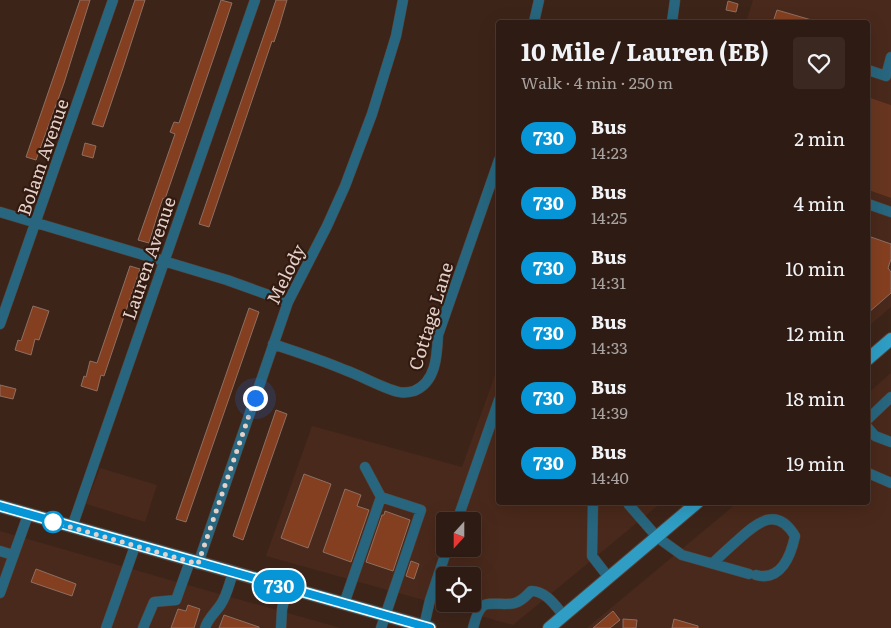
<!DOCTYPE html>
<meta charset="utf-8">
<style>
body{margin:0;font-family:Literata,serif;background:#3a2821;color:#f1f3f6;height:100vh;display:flex;flex-direction:column;font-size:19px;white-space:nowrap}
*{box-sizing:border-box;margin:0}
p{font-size:16px;color:#a7a1a0}
.icon{flex:none;width:28px;height:28px;fill:none;stroke:currentColor;stroke-width:2;stroke-linecap:round;stroke-linejoin:round}
.map{position:relative;flex:1;overflow:hidden}
.sheet{position:absolute;left:496px;top:20px;width:374px;height:485px;display:flex;flex-direction:column;background:#2e1b13;border-radius:5px;box-shadow:0 5px 20px #0002,0 0 0 1px #493933}
.sheet>*{flex:none}
.badge{padding:0 10px;border-radius:16px;font-size:18px;line-height:32px}
.needle{width:32px;rotate:201deg}
.tools{position:absolute;left:436px;top:512px;display:grid;gap:10px}
.tools a{display:grid;place-items:center;width:45px;height:45px;border-radius:5px;background:#2e1b13;box-shadow:0 5px 20px #0002,0 0 0 1px #493933;font-size:25px}
.you{position:absolute;width:25px;height:25px;margin:-12px;border:4px solid #fff;border-radius:50%;background:#1a73e8;box-shadow:0 0 0 8px #1a73e833}
.map>.badge{position:absolute;translate:-50% -50%;box-shadow:0 0 0 2px #fff}
.round{display:grid;place-items:center;flex:none;width:52px;height:52px;border-radius:5px;background:#3a2821}
.headline{display:flex;align-items:center;justify-content:space-between;height:85px;padding:0 25px}
h1{font-size:24px;font-weight:700;line-height:38px}
ul{padding:0;list-style:none}
li{display:flex;align-items:center;gap:15px;height:65px;padding:0 25px}
li div{flex:1}
li b{display:block;font-size:19px}
li em{font-style:normal}
li .badge{min-width:55px;font-weight:700;text-align:center}
.map>svg:first-child{display:block}
.built{fill:#49291b;fill-rule:evenodd}
.green{fill:#683620}
.building{fill:#843f20;stroke:#8d6f62}
.lines{fill:none;stroke-linecap:round;stroke-linejoin:round}
.minor-casing{stroke:#584035;stroke-width:11}
.major-casing{stroke:#584035;stroke-width:14}
.minor{stroke:#27667e;stroke-width:10}
.major{stroke:#2f9dc4;stroke-width:12}
.line-casing{stroke:#fff;stroke-width:11}
.line{stroke:#0696d7;stroke-width:8}
.walk{stroke:#e3d1ca;stroke-width:5;stroke-dasharray:0 9}
.stop-dot{fill:#fff;stroke:#0696d7;stroke-width:2.5}
.labels{text-anchor:middle;dominant-baseline:central;stroke-width:4.5;stroke-linejoin:round;paint-order:stroke}
.street-label{font-size:18px;fill:#e3d1ca;stroke:#321a10}
</style>
<div class="map">
<svg width="891" height="628" viewBox="0 0 891 628">
<rect width="100%" height="100%" fill="#3d2419"/>
<path class="built" d="M753,0h138v105l-23,-8v-75h-122z
M868,190l23,8v109l-23,20z
M499,364v138l162,1 -148,122 -247,-69 46,-130 150,41zM445,521h27v28h-27zM445,576h27v28h-27z
M891,373v255h-304l150,-125 131,-1v-109z
M100,468l57,17 -12,37 -59,-18z
M0,531l177,51 164,46h-341z"/>
<path class="green" d="M868,97l23,8v93l-23,-8z"/>
<path class="building" d="M80,0h10l-26,83 -28,77 -10,-3z
M135,0h10l-21,65 -21,62 -11,-3z
M221,0l11,3 -14,42 -53,154 -2,-1 -5,15 -9,30 -11,-3 37,-106 -5,-2 4,-10 5,1z
M276,0h11l-8,27 -5,15 -2,-1 -63,186 -10,-3z
M728,1l10,3 -2,8 -10,-2z
M777,10l38,11v1h-42z
M85,143l11,3 -3,12 -11,-3z
M868,236l23,8v15l-3,9 3,4v21l-23,20z
M130,266l10,3 -36,107 -3,-1 -4,16 -16,-5 3,-10 2,1 4,-16 7,2z
M33,306l16,5 -10,29 -4,-1 -4,16 -16,-5 3,-10 3,1z
M249,308l10,4 -73,210 -10,-3z
M0,385l16,4 -3,10 -13,-3z
M276,410l11,4 -44,126 -10,-4z
M304,474l27,10 -23,64 -27,-10z
M345,489l16,6 -4,11 12,4 -18,52 -28,-10z
M385,511l25,9 -17,51 -27,-9 16,-47h2z
M411,561l8,3 -5,15 -8,-3z
M36,569l40,15 -4,12 -41,-14z
M188,605l12,4 -6,19h-23l7,-19 8,2z
M613,611l7,9 -10,8h-17z
M224,615l35,12v1h-40z
M623,619l14,1 -1,8h-13z
M674,619l24,7v2h-26z"/>
<g class="lines">
<g class="minor-casing">
<path id="minor" d="M534,22l5,-22
M672,22l3,-22
M868,70l18,6 5,-19
M868,204l23,8
M0,212l227,68 61,22
M0,324l113,-324
M273,344c24,8 49,16 72,26 17,6 37,18 54,22 4,1 11,0 15,-1 22,-9 23,-35 24,-56l61,-175
M868,419l23,-22
M868,428l7,8 16,6
M365,467l16,30
M868,473l23,10
M593,502l-1,54 17,22
M628,502l1,3 28,32 25,18 67,19
M457,521l42,-121
M72,527l183,-527
M0,551l13,4
M713,563c8,-8 17,-16 26,-24 19,-17 38,-33 56,-3 -4,19 -14,46 -39,39
M198,564l90,-262 39,-76 18,-40 27,-72 24,-78 7,-36
M0,593l28,-78
M344,604l37,-107 40,13 -40,118
M424,626l6,-26 17,-51
M106,628l29,-82
M143,628l11,-26 22,-2 14,-39
M205,628c3,-10 11,-16 16,-24 6,-9 8,-20 12,-31
M281,628l1,-19 5,-21
M473,628c2,-7 4,-17 10,-22 5,-5 23,0 32,-3 7,-2 11,-7 16,-12 15,0 24,14 33,25"/>
</g>
<g class="major-casing">
<path id="major" d="M868,359l23,-20
M0,506l430,122
M549,628l149,-126"/>
</g>
<use href="#minor" class="minor"/>
<use href="#major" class="major"/>
</g>
<g class="lines">
<g class="line-casing">
<path id="line" d="M0,506l430,122"/>
</g>
<use href="#line" class="line"/>
<path class="walk" d="M53,522l145,42 57,-166"/>
</g>
<circle class="stop-dot" cx="53" cy="522" r="10"/>
<g class="labels">
<g class="street-label">
<text transform="translate(42 157) rotate(-71)">Bolam Avenue</text>
<text transform="translate(148 258) rotate(-71)">Lauren Avenue</text>
<text transform="translate(285 274) rotate(-64)">Melody</text>
<text transform="translate(430 316) rotate(-73)">Cottage Lane</text>
</g>
</g>
</svg>
<div class="tools">
<a><svg class="needle" viewBox="-14 -14 28 28"><path d="M0-13l5 13h-10z" fill="#e53935"/><path d="M0 13l5-13h-10z" fill="#a7a1a0"/></svg></a>
<a><svg class="icon" aria-label="locate" viewBox="0 0 24 24"><circle cx="12" cy="12" r="6"/><path d="M12 2v4M12 18v4M2 12h4M18 12h4"/></svg></a>
</div>
<div class="you" style="left:255px;top:398px"></div>
<b class="badge" style="left:279px;top:586px;background:#0696d7;color:#fff">730</b>
<section class="sheet">
<div class="headline"><div><h1>10 Mile / Lauren (EB)</h1><p>Walk · 4 min · 250 m</p></div><a class="round"><svg class="icon" aria-label="heart" viewBox="0 0 24 24"><path d="M12 20l-8-8c-3-5 5-10 8-4 3-6 11-1 8 4z"/></svg></a></div>
<ul>
<li><span class="badge" style="background:#0696d7;color:#fff">730</span><div><b>Bus</b><p>14:23</p></div><em>2 min</em></li>
<li><span class="badge" style="background:#0696d7;color:#fff">730</span><div><b>Bus</b><p>14:25</p></div><em>4 min</em></li>
<li><span class="badge" style="background:#0696d7;color:#fff">730</span><div><b>Bus</b><p>14:31</p></div><em>10 min</em></li>
<li><span class="badge" style="background:#0696d7;color:#fff">730</span><div><b>Bus</b><p>14:33</p></div><em>12 min</em></li>
<li><span class="badge" style="background:#0696d7;color:#fff">730</span><div><b>Bus</b><p>14:39</p></div><em>18 min</em></li>
<li><span class="badge" style="background:#0696d7;color:#fff">730</span><div><b>Bus</b><p>14:40</p></div><em>19 min</em></li>
</ul>
</section>
</div>
